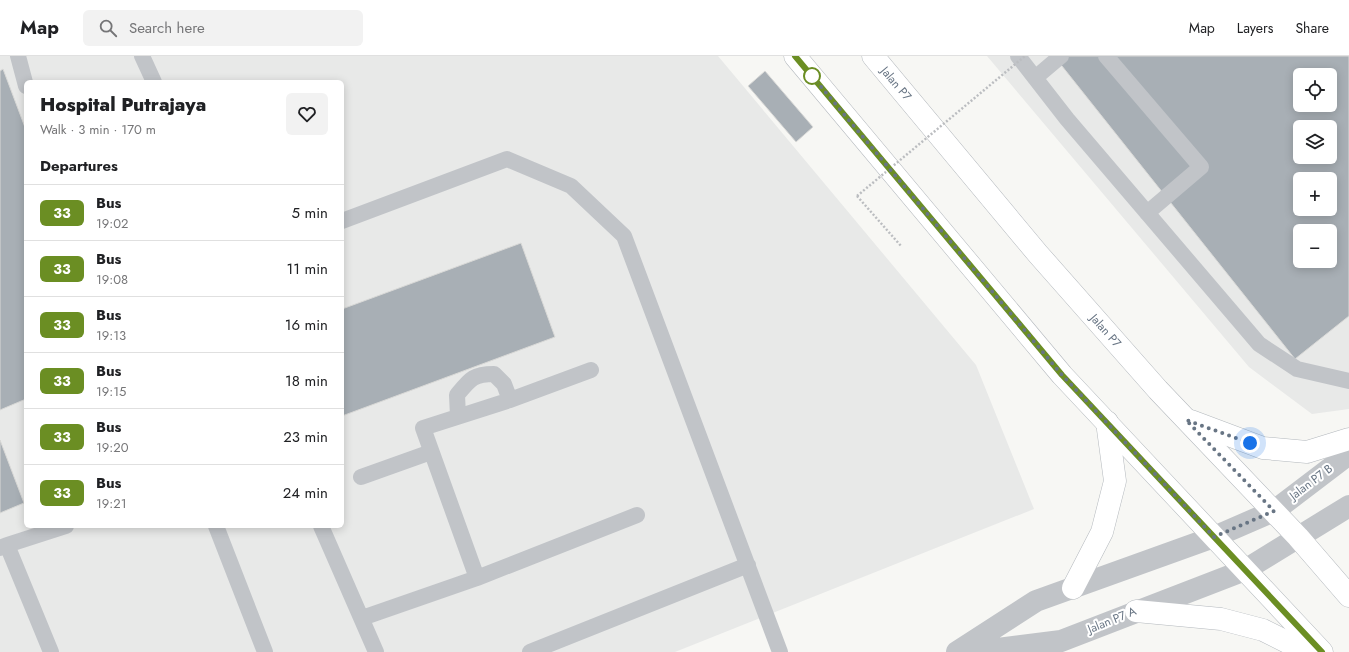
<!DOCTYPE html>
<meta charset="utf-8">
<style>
body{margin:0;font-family:Jost,sans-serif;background:#f2f2f2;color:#202124;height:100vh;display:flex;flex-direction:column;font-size:15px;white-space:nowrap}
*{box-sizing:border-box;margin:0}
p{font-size:13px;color:#757577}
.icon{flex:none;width:22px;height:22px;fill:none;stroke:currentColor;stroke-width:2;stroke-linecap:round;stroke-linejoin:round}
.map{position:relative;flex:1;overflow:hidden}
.drawer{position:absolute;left:24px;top:24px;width:320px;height:448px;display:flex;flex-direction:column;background:#fff;border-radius:6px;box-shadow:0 2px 10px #0003}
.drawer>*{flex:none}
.badge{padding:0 8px;border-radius:6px;font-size:14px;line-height:26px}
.fabs{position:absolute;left:1293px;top:12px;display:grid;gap:8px}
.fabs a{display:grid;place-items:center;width:44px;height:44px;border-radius:6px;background:#fff;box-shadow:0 2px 10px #0003;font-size:20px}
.you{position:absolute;width:20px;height:20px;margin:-10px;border:3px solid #fff;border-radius:50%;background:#1a73e8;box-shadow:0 0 0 6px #1a73e833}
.map>.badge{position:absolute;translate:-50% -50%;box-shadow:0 0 0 2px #fff}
h2{padding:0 16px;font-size:15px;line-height:36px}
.round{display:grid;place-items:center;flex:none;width:42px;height:42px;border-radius:6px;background:#f2f2f2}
.headline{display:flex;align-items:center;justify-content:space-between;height:68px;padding:0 16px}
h1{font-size:19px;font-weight:800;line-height:30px}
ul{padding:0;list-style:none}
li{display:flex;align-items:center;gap:12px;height:56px;padding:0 16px;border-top:1px solid #e0e0e0}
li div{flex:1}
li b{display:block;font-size:15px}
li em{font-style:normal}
li .badge{min-width:44px;font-weight:700;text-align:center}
header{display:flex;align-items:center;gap:24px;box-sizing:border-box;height:56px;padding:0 20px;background:#fff;border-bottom:1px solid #e0e0e0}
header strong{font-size:19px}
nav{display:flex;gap:22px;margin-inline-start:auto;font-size:14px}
.search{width:280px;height:36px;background:#f2f2f2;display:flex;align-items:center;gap:10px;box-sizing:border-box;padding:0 14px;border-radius:6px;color:#757577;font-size:15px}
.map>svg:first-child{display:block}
.built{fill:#e8e9e8;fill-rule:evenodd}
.building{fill:#a8afb5;stroke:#d9d9d7;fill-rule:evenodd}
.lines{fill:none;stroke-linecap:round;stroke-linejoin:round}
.secondary-casing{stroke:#b3b8bd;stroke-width:23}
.path{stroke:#bbbdc0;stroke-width:2.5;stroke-dasharray:2 2;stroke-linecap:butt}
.service{stroke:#c1c4c8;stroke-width:16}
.minor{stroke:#c1c4c8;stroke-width:22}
.secondary{stroke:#fff;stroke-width:22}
.path-bridge{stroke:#bbbdc0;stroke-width:2.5;stroke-dasharray:2 2;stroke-linecap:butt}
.line-casing{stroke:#fff;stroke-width:9}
.line{stroke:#6b8e23;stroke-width:6}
.walk{stroke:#687584;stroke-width:4;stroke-dasharray:0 7.2}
.stop-dot{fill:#fff;stroke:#6b8e23;stroke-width:2}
.labels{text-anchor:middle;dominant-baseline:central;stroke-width:4;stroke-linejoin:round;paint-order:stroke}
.street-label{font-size:12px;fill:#687584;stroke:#fff}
</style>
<header>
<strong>Map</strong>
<div class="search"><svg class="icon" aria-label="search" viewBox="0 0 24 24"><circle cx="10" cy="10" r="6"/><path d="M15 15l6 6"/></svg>Search here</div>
<nav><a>Map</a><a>Layers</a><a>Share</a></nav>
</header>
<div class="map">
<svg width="1349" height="596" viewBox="0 0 1349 596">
<rect width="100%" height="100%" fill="#f7f7f4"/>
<path class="built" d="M0,0h718l258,309 58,144 -359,143h-675zM26,26h316v444h-316z
M987,0h362v353l-37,5 -63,-47zM1300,19h30v30h-30zM1300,71h30v30h-30zM1300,123h30v30h-30zM1300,175h30v30h-30z"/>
<path class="building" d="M1054,0h295v260l-54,43zM1300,19h30v30h-30zM1300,71h30v30h-30zM1300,123h30v30h-30zM1300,175h30v30h-30z
M3,13l23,61v269l-26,11v-339z
M765,15l48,56 -17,15 -48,-56z
M521,187l34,94 -213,79v-107z
M0,384l24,63 -24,10z"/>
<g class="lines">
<g class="secondary-casing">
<g id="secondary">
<path d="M795,0l267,319 260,277"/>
<path id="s1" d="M873,0l165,198 120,136 140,147 51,59"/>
<path d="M1191,365l72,27 44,4 42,-13"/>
<path d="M1073,532l29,-56 13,-51 -8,-59"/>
<path d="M1136,555l85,8 42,11 44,22"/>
</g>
</g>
<path class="path" d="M857,140l44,50"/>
<path class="service" d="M18,0l8,30
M142,0l12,26
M1018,0l49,63 192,225 38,25 52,12
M1106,0l95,111 -54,46
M1035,22l26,-22
M342,165l165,-62 64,27 53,50 156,416
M458,360l-1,-21c13,-16 16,-21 37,-21l10,10 6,16
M361,421l70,-25
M216,470l49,126
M321,470l55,126
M7,489l59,-19
M0,492l7,-3 44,107
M477,522l-54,-150 87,-28 81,-30
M362,562l115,-40 160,-63
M530,596l218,-87"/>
<path class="minor" d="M957,596l79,-51 178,-64 60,-26 75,-57
M974,596l87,-11 184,-71 104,-64"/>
<use href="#secondary" class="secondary"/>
<path class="path-bridge" d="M857,140l168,-140"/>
</g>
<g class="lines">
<g class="line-casing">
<path id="line" d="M795,0l267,319 260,277"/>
</g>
<use href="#line" class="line"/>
<path class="walk" d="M812,20l250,299 152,162 60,-26 -88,-91 64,23"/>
</g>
<circle class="stop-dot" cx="812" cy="20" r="8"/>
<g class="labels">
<g class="street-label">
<text stroke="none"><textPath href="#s1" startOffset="36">Jalan P7</textPath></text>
<text stroke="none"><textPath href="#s1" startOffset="360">Jalan P7</textPath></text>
<text transform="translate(1311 426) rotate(-37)">Jalan P7 B</text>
<text transform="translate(1112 564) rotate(-22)">Jalan P7 A</text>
</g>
</g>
</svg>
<div class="fabs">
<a><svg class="icon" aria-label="locate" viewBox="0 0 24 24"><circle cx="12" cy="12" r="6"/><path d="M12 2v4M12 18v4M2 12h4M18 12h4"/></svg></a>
<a><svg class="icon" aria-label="layers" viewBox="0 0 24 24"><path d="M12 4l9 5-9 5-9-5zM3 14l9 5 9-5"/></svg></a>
<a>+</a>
<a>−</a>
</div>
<div class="you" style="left:1250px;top:387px"></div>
<section class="drawer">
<div class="headline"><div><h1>Hospital Putrajaya</h1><p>Walk · 3 min · 170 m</p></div><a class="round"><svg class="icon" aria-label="heart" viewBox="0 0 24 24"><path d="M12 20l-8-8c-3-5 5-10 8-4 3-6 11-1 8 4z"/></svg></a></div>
<h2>Departures</h2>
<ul>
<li><span class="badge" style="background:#6b8e23;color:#fff">33</span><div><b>Bus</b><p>19:02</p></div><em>5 min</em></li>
<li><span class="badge" style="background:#6b8e23;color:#fff">33</span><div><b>Bus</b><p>19:08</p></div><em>11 min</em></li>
<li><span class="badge" style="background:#6b8e23;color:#fff">33</span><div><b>Bus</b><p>19:13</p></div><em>16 min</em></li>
<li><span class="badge" style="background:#6b8e23;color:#fff">33</span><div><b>Bus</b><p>19:15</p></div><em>18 min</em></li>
<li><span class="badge" style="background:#6b8e23;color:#fff">33</span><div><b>Bus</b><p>19:20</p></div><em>23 min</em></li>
<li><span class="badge" style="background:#6b8e23;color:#fff">33</span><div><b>Bus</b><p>19:21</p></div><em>24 min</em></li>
</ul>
</section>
</div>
